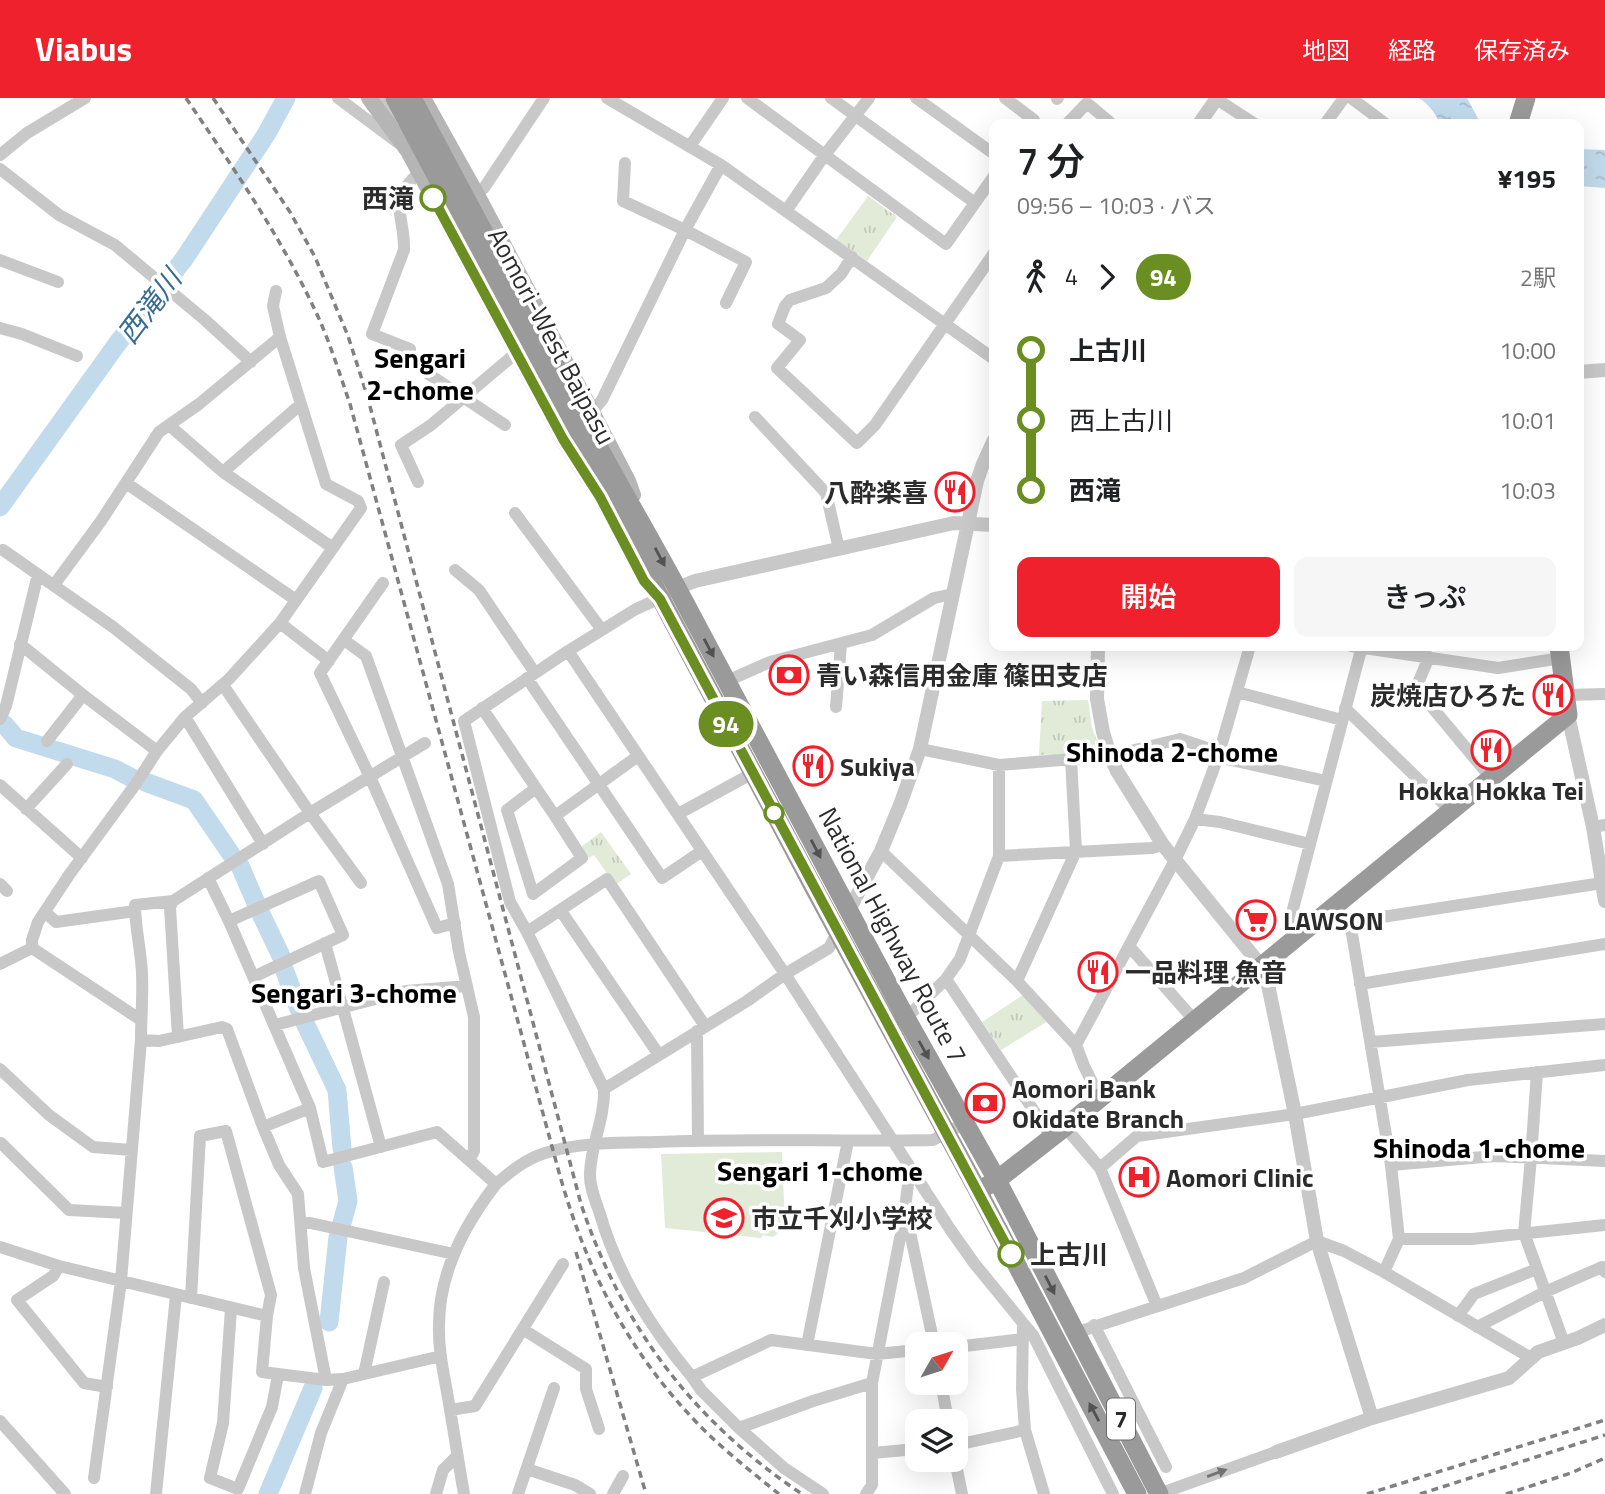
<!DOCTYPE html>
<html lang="ja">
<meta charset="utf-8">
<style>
body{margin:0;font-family:"Titillium Web","Noto Sans JP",sans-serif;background:#f6f6f6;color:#202124;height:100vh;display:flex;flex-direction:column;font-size:26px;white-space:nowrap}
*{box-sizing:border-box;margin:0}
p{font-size:23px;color:#757577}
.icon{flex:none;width:38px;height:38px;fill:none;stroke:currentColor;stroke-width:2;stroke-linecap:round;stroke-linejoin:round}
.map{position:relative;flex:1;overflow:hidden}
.details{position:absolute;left:989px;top:21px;width:595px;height:532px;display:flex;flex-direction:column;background:#fff;border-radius:14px;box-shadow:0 7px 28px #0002}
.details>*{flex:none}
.badge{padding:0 14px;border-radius:23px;font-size:24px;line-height:46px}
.needle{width:46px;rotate:51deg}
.fabs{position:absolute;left:905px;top:1234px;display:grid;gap:14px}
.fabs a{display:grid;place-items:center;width:63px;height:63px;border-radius:14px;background:#fff;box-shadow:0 7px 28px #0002;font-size:35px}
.map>.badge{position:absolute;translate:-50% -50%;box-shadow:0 0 0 4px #fff}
.legs{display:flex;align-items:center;gap:10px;height:77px;padding:0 28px;font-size:23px}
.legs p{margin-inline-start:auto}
.headline{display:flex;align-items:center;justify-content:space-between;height:119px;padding:0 28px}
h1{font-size:38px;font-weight:600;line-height:52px}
.cta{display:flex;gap:14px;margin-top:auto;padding:14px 28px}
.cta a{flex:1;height:80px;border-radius:14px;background:#ef212d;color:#fff;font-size:28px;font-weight:600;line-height:80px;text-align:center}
.cta a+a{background:#f6f6f6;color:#202124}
ul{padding:0 28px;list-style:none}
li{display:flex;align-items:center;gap:24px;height:70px;font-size:26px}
li i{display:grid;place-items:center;width:10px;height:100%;margin:0 9px;background:currentColor}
li i::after{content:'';width:18px;height:18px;margin:-9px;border:5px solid;border-radius:50%;background:#fff}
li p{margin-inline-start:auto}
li:first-child i{background:linear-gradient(#0000 50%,currentColor 0)}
li:last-child i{background:linear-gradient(currentColor 50%,#0000 0)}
header{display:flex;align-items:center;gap:42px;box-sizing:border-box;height:98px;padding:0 35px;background:#ef212d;color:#fff}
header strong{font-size:33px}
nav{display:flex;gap:38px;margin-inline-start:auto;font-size:24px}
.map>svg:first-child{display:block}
.grass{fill:url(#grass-tufts)}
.pitch{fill:#e1ebd7}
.water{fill:url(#water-ripples)}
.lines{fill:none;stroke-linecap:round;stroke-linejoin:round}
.river{stroke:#c2dbec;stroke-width:19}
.minor{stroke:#c8c8c8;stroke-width:12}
.tertiary{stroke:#c8c8c8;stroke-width:14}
.secondary{stroke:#b5b5b5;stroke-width:16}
.trunk{stroke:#9a9a9a;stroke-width:19}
.rail{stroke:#808080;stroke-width:3.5;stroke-dasharray:7 5;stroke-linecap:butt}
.trunk-bridge{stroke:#9a9a9a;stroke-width:19}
.oneway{fill:#525252}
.oneway2{fill:#727272}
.line-1-casing{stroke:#fff;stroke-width:16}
.line-1{stroke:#6b8e23;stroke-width:10}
.stop-1-dot{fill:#fff;stroke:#6b8e23;stroke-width:3.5}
.labels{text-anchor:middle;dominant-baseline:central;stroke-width:7;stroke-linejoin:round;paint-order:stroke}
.shield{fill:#fff;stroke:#6b6b6b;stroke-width:2}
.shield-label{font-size:24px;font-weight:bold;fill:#2b2b2b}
.stop-label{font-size:26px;font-weight:bold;fill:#2b2b2b;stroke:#fff;text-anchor:end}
.street-label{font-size:26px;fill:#2b2b2b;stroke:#fff}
.poi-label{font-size:26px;font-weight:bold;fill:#2b2b2b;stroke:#fff;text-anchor:start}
.water-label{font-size:28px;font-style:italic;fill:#366c91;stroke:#fff}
.neighbourhood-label{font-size:28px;font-weight:bold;fill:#000;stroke:#fff}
</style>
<header>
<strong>Viabus</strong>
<nav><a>地図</a><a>経路</a><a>保存済み</a></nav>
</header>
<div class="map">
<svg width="1605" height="1396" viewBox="0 0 1605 1396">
<defs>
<pattern id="grass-tufts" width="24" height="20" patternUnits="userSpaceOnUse" patternTransform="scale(1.75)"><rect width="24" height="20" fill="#e1ebd7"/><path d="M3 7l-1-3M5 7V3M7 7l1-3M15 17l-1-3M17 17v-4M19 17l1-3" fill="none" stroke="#c1cab9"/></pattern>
<pattern id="water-ripples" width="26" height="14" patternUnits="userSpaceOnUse" patternTransform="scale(1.75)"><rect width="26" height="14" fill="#c2dbec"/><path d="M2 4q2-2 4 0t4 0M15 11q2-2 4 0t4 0" fill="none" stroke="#a7bccb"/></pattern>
</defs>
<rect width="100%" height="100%" fill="#fff"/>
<path class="grass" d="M868,98l29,21 -30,44 -31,-21z
M1088,602l4,28 8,20c-17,9 -41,6 -61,7l3,-54z
M601,734l30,42 -16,11 -21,-30 -5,3 -8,-11z
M1023,897l25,26 -47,29 -19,-28z"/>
<path class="pitch" d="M782,1054l3,76 -12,9 -10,-2 -2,3 -96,-10 -4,-74z"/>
<path class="water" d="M1418,0h49l14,26h-40c-6,-10 -12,-21 -23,-26z
M1578,51l27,1v38l-26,-2z"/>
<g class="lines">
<path class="river" d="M0,409l117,-163 67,-85 83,-126 19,-35
M4,626l12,14 99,31 17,9
M145,684l49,18 37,54
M240,768l16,37
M261,816l20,42
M284,871l15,40
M305,925l32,67 5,59
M342,1125l6,-22 -5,-34
M329,1224l9,-85
M268,1396l45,-106"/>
<path class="minor" d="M338,0l59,44
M381,0l11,21
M607,0l114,67 273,194
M747,0l199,146 48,-68
M831,0l144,105
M916,0l78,56
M1005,0l29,22 -3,4
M1215,0l40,26
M1351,0l35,26
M1057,1l1,-1
M1067,26l20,-21 25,21
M1325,26l19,-26
M690,48l33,-48
M0,57l27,-22 58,-35
M625,65l-2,38 62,29 61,32 -20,41
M0,71l59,46 56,30 90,75 46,42
M469,99l15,-9 60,-90
M786,113l38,-55 45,-58
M852,159l-11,17 -15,14 -36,12 -5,6 -7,18 22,16 -23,28 80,75 18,-18 119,-172
M0,162l58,22
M0,230l22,6 55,22
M410,251l-38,-15 32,-84c1,-35 -18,-49 16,-78
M427,275l78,52
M592,314l10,-12 83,-170 36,-65
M755,319l71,76 13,56
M170,328l53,46 110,76
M223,374l78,-68
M418,384l-17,-37 30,-20 85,-72
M126,385l170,117
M515,415l87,117
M3,452l110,77 78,62 11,14
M455,472l24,20 56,83
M383,485l-63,90 50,104 67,151 18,-5
M54,487l47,-64 58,-89 40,-28 81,-67
M280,525l49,38
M344,542l22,16 82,228 11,68 15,65v134l-5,9
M20,546l63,51 74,56
M1351,548l147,22 63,-10
M568,553l217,323 165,255 24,34 49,60 -1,66 3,41 19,64
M1429,559l-13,31 75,90
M527,580l135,200 40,-27
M727,583l43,-19 102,-27 62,-37 19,-4
M223,587l87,128 51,70
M1237,594l105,28
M1567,597l38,-1
M836,609l5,-63
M482,610l54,80
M1345,610l106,103
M185,619l78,127
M0,621l6,-13 32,-132
M47,643l36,-46
M920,651l79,16 111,-9 70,-17 39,13
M1218,659l108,24
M0,687l82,73
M26,711l41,-45
M678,716l75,-41
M555,718l-19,-28 -29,22 26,84 49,-36 -27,-42 83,-60
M1195,721l25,3 90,22
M1593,729l12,-2
M881,753l136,130 59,64 8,21 16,32
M999,758l153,-8 11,-3
M208,780l21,43 81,187 13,54 114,-30 59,52c-31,40 -57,89 -57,141 -1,29 7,57 11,85 5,28 9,56 14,84
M0,786l7,7
M173,803l-3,6 8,130
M1332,809l9,11 9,4 252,-39
M561,813l98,144
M45,814l11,10 79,-11
M229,823l90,-40 24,54 -90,42
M1350,824l41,243 8,74 -15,33
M527,834l80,-53 98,147
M1296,840l-5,-14 2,-15 69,-263
M325,845l56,204
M1129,848l66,75
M32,850v-8l6,-18 31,-47 66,-90 22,-34 28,-34 44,-38 51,-56 81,-115 -3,-7 -32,-17 -46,-147 -7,-31 3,-15
M32,850l109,72
M0,866l32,-16
M946,881l106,159
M1017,883l59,-130 -5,-92
M1360,886l245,-40
M906,920l40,-39 14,-20 39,-103v-91
M275,927l131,-34 61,-5
M697,933l1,109
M141,942l18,1 63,-14 5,2 36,98 16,38 19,29 6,74 22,112
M1371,944l234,-18
M1076,947l99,-185 20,-41 23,-62 32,-111
M0,971l49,46 44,32 38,3
M1537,974l-6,86 -7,75 40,110
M604,991l-77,-157 -17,-30 -46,-181 104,-70 68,-42 29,-13
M263,1029l47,-19
M1065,1029l35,41 57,138
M0,1046l1,-1 68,67 57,3
M1391,1067l104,-9 110,5
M1100,1070l37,-32 158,-22 173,-34 137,-15
M912,1075l-4,11 -3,25 29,135
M496,1086c15,-13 30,-25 49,-31 34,-11 75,-10 111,-11 92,-4 185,0 277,-2l32,-17
M301,1123l153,33
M1399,1141h73l133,-14
M0,1149l59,19 208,50 -5,56 64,8 17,-1 98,-23
M59,1168l-6,10 -36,24 67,83 23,4
M191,1200l9,-162 26,-5 45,164 -4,21
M231,1211l-8,114 -13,55 28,11 34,-82 6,-32
M1458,1218l16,-22 63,-25
M1023,1225l10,12 80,159
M1094,1227l72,142
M1477,1229l68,-35 57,-25 3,5
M524,1232l62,39v20l13,40
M1075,1235l169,-55 73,-37 27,10 40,21 147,86
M807,1247l41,-204
M956,1249l67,-8
M364,1276l20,-92
M692,1279c-41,-49 -74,-101 -92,-163 -4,-12 -11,-28 -10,-41 1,-29 15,-55 14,-84l143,-88 38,-27 44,-26 10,-19
M941,1284l7,39
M450,1312l25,-4 88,-142
M0,1323l65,73
M739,1330l-38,-38 -9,-13 79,-37 106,14 40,-4
M956,1347l69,-15
M872,1355l45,-4
M955,1362l7,34
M527,1371l48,16 15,9
M94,1380l27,-197 20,-241c0,-22 2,-44 1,-67 -1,-23 -7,-45 -7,-68l38,-4 137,-88 115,-70
M156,1396l20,-199
M305,1396l16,-61 22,-54
M436,1396l7,-24 14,-14
M518,1396l36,-106
M613,1396l10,-18
M823,1396l-39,-26 -45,-40 74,-27 59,-18
M866,1396l6,-9v-102l28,-145 7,-15
M1159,1396l117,-42"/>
<path class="tertiary" d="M1199,26l18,-26
M1578,274l27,-2
M677,490l18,-7 259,-58 40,2
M1098,548l-1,53 6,33 7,24 7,15 46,74 99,122 5,13 28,134 22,127 55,177
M1568,617l25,112 12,74
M849,812l32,-59 19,-46 20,-56 57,-268 6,-17 11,-24
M1276,1354l96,-34 137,-40 29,-26 40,-14 27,-13"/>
<path class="secondary" d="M369,0l39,53 155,288 26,41
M423,0l53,95 116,219 36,69 5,14"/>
<path class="trunk" d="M1518,26l8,-26
M576,307c32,62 68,122 101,183l229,430 91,162 162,314
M562,314l252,476 164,303 159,303
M985,1089l12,-7 68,-53 503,-412 -9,-69"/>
<path class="rail" d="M186,0c46,68 93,136 128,210 15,31 25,64 36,96l210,772c28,98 70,179 142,252 24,24 51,45 77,66
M213,0l77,114 25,45 33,79 19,59 214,809c41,123 113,218 221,290
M576,1154l70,242
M1367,1396l238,-74
M1420,1396l185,-59
M1506,1396l65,-21 34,-15"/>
<path class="trunk-bridge" d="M395,0l167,314
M412,0l164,307"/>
</g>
<defs><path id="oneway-solid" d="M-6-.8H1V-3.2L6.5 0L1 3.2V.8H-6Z" transform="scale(1.75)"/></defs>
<g class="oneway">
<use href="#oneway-solid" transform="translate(660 459) rotate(62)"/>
<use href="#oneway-solid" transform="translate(709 550) rotate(62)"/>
<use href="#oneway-solid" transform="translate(816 751) rotate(62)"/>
<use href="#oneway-solid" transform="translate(924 952) rotate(61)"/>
<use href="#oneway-solid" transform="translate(1050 1187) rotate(63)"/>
<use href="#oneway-solid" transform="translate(1094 1314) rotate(-118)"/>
</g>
<use class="oneway2" href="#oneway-solid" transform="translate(1217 1375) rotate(-20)"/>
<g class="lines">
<g class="line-1-casing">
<path id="line-1" d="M433,100l130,241 37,58 44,84 16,18 351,655"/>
</g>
<use href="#line-1" class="line-1"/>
</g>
<defs>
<g id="restaurant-ring" transform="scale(2.0125)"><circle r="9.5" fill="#fff" stroke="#ef212d" stroke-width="1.5"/><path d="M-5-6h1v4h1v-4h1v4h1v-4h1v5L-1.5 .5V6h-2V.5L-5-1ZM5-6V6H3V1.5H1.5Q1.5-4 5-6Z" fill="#ef212d"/></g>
<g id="bank-ring" transform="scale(2.0125)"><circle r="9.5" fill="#fff" stroke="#ef212d" stroke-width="1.5"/><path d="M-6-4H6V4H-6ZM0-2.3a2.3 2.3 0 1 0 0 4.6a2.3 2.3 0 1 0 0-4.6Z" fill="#ef212d"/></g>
<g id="supermarket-ring" transform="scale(2.0125)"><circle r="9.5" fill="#fff" stroke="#ef212d" stroke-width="1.5"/><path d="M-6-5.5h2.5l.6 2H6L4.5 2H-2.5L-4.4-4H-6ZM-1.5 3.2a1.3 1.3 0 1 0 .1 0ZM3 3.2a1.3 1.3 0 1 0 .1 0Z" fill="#ef212d"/></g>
<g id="hospital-ring" transform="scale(2.0125)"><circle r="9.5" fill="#fff" stroke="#ef212d" stroke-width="1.5"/><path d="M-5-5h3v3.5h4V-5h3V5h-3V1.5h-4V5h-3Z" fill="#ef212d"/></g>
<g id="school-ring" transform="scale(2.0125)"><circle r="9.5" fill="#fff" stroke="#ef212d" stroke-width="1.5"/><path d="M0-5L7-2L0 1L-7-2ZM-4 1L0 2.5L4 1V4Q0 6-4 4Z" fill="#ef212d"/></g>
</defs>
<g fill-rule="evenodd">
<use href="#restaurant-ring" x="955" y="394"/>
<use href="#bank-ring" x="789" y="577"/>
<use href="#restaurant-ring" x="1553" y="597"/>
<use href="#restaurant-ring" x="1491" y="652"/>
<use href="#restaurant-ring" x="813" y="668"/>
<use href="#supermarket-ring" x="1256" y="822"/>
<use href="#restaurant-ring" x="1098" y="874"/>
<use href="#bank-ring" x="985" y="1005"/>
<use href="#hospital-ring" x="1139" y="1079"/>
<use href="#school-ring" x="724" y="1120"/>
</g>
<g class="stop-1-dot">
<circle cx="433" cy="100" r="12"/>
<circle cx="774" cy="715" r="9"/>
<circle cx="1011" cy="1156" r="12"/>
</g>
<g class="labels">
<rect class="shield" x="1107" y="1300.5" width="28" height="41" rx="5"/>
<g class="shield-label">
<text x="1121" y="1321">7</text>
</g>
<g class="stop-label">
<text x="414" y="100">西滝</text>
<text x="1030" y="1156" text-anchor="start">上古川</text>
</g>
<g class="street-label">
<text transform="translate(552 238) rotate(62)">Aomori-West Baipasu</text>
<text transform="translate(893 837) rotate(62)">National Highway Route 7</text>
</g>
<g class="poi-label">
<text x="928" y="394" text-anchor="end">八酔楽喜</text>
<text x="816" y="577">青い森信用金庫 篠田支店</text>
<text x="1526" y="597" text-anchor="end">炭焼店ひろた</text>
<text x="840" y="668">Sukiya</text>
<text x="1491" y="692" text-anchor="middle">Hokka Hokka Tei</text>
<text x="1283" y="822">LAWSON</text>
<text x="1125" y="874">一品料理 魚音</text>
<text x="1012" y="990">Aomori Bank<tspan x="1012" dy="30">Okidate Branch</tspan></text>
<text x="1166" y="1079">Aomori Clinic</text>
<text x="751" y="1120">市立千刈小学校</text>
</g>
<g class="water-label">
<text transform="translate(149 208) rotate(-53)">西滝川</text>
</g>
<g class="neighbourhood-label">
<text x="420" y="259">Sengari<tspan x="420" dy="32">2-chome</tspan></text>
<text x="1172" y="653">Shinoda 2-chome</text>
<text x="354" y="894">Sengari 3-chome</text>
<text x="1479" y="1049">Shinoda 1-chome</text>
<text x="820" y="1072">Sengari 1-chome</text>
</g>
</g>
</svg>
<div class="fabs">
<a><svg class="needle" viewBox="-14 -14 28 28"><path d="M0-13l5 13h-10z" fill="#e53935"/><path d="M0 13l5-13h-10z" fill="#757577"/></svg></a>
<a><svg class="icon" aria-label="layers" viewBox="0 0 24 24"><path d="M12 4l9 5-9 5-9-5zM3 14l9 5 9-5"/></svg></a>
</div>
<b class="badge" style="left:726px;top:626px;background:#6b8e23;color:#fff">94</b>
<section class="details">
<div class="headline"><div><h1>7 分</h1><p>09:56 – 10:03 · バス</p></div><b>¥195</b></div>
<div class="legs"><svg class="icon" aria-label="walk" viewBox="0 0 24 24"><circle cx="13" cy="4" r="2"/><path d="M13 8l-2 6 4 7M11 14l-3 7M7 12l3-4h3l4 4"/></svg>4<svg class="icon" aria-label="forward" viewBox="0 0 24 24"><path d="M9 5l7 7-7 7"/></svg><b class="badge" style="background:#6b8e23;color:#fff">94</b><p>2駅</p></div>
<ul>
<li><i style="color:#6b8e23"></i><b>上古川</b><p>10:00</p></li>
<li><i style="color:#6b8e23"></i><span>西上古川</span><p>10:01</p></li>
<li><i style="color:#6b8e23"></i><b>西滝</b><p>10:03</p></li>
</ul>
<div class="cta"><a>開始</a><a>きっぷ</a></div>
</section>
</div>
